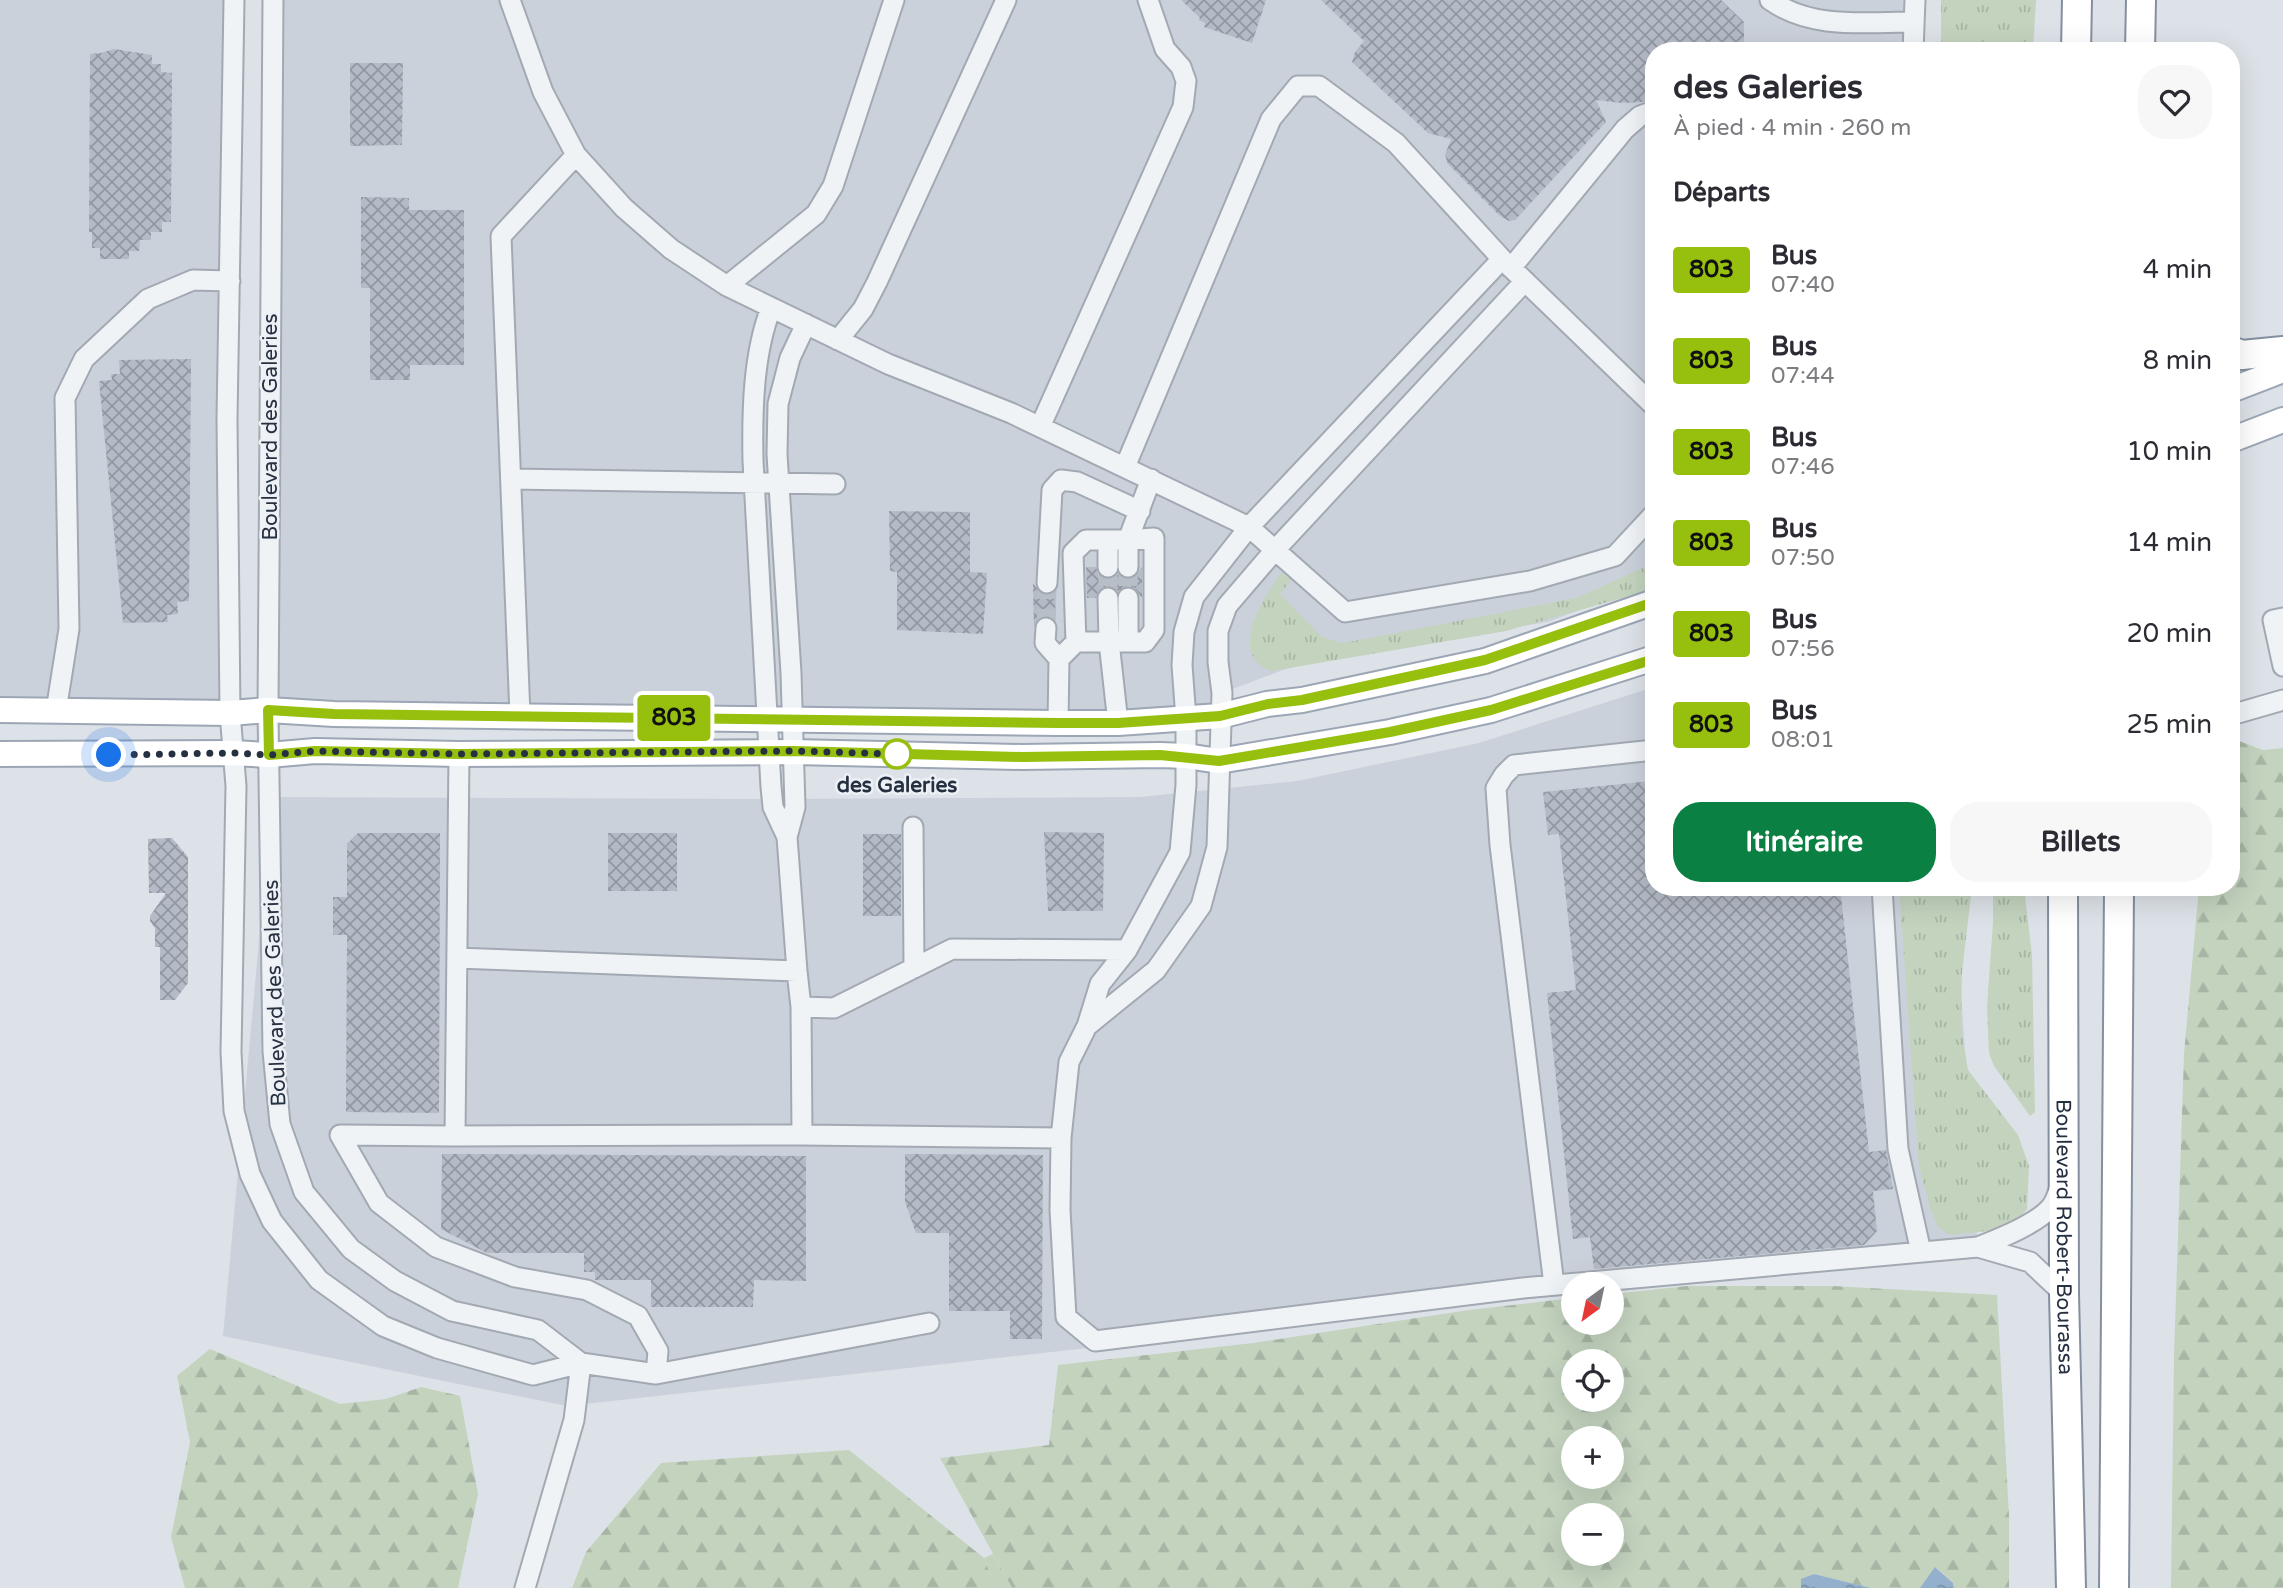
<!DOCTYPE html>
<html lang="fr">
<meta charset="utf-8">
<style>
body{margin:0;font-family:"Varela Round",sans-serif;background:#f7f7f7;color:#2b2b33;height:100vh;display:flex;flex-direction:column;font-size:26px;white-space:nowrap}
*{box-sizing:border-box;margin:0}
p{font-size:23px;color:#7c7c81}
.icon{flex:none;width:38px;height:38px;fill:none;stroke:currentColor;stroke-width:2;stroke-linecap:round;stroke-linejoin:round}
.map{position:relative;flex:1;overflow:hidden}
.sheet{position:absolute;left:1645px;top:42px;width:595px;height:854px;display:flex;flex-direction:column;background:#fff;border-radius:28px;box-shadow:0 7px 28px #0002}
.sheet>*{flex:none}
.badge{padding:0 14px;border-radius:5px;font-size:24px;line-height:46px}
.needle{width:46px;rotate:213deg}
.fabs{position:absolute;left:1561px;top:1272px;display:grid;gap:14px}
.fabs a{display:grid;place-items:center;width:63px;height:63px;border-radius:50%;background:#fff;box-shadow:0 7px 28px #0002;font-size:35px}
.you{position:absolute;width:35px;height:35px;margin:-18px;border:5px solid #fff;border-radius:50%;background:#1a73e8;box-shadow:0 0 0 10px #1a73e833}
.map>.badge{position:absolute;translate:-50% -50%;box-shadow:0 0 0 4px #fff}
h2{padding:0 28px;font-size:26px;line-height:63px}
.round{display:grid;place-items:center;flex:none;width:74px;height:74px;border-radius:28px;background:#f7f7f7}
.overview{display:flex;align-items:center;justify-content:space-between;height:119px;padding:0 28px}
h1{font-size:33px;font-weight:700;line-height:52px}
.primary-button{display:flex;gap:14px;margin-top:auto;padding:14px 28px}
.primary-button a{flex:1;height:80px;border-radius:28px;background:#0b8043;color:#fff;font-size:28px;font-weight:700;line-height:80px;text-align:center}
.primary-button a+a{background:#f7f7f7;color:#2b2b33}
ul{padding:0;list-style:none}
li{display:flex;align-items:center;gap:21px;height:91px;padding:0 28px}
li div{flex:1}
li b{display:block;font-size:26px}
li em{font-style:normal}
li .badge{min-width:77px;font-weight:700;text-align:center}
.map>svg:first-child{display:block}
.built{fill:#cbd1db}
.grass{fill:url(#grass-tufts)}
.forest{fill:url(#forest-firs);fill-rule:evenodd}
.park{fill:url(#park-crowns)}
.water{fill:url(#water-ripples)}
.building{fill:url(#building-cross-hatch)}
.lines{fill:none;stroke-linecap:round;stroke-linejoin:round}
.minor-tunnel{stroke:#b8bec6;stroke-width:19;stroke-dasharray:19 10;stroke-linecap:butt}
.minor-casing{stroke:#a2a9b2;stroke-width:23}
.major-casing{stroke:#9ca6b5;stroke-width:28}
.highway-casing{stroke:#848fa0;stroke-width:32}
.minor{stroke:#f0f3f6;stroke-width:19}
.major{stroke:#fff;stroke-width:24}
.highway{stroke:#fff;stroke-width:28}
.line-casing{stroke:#fff;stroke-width:16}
.line{stroke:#97bf0d;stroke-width:10}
.walk{stroke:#253040;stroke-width:7;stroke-dasharray:0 12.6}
.stop-dot{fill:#fff;stroke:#97bf0d;stroke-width:3.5}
.labels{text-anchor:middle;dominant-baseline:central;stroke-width:5;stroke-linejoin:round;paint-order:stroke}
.street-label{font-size:21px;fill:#253040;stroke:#edf1f6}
.stop-label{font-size:21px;font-weight:bold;fill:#253040;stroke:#edf1f6}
</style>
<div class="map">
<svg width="2283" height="1588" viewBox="0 0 2283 1588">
<defs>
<pattern id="grass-tufts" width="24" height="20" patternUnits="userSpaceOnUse" patternTransform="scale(1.75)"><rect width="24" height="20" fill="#c3d3be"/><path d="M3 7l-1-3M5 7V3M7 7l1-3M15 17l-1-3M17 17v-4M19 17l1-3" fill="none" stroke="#a7b5a4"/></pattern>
<pattern id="forest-firs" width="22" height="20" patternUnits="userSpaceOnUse" patternTransform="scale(1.75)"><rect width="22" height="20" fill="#c3d3be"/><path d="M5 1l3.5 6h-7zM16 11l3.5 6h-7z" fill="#a7b5a4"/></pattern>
<pattern id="park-crowns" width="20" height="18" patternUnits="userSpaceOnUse" patternTransform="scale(1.75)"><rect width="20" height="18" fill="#c3d3be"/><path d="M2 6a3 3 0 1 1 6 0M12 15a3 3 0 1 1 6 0" fill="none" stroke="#a7b5a4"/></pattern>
<pattern id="water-ripples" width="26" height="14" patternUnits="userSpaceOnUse" patternTransform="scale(1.75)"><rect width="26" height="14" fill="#95b0cc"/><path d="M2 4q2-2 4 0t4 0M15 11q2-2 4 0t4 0" fill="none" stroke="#7990a7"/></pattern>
<pattern id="building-cross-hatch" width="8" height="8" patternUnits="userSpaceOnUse" patternTransform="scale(1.75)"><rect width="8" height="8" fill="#b4bbc6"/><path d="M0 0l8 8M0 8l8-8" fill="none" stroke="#9298a2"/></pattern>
</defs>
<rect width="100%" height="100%" fill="#dde2e8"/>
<path class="built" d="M0,0h234l-4,713 -230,-3z
M273,0h1642l-2,51h-259v524l-29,18 -77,29 -219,34 -46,14 -61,23 -2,23 -952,-6z
M1654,687v200h300l24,360 -405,37v10l-1006,112 -344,-70 49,-539 500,2 368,-2 157,-16 182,-38z"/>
<path class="grass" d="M1941,0h95l-3,51h-92z
M1654,558v31l-148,42 -234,40c-47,-15 -8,-75 10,-99l9,8 -11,14 42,43 21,6 233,-45 69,-31z
M1899,887h73l-10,85 -1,56 7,42 50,65 11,31 -2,43 -11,14 -28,8 -38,4 -11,-7 -8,-17 -12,-45z
M1993,887h31l8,68 3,157 -5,4 -36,-50 -5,-13 -2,-46 6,-85z"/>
<path class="forest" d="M2231,738l32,12 20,-2v840h-112l3,-232 10,-302 15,-167h32z
M1687,1286h145l165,9 12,221v72h-55l-1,-5 -17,-16 -16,21h-49l-57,-14 -12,5 -1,9h-789l-72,-130 109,-13 9,-80 195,-22 216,-33 104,-12v25h39v-29zM1573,1362h39v38h-39zM1573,1438h39v39h-39zM1573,1516h39v38h-39z
M210,1349l130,55 46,-5 35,-12 39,9 18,98 -20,94h-273l-14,-51 19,-95 -13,-66z
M849,1450l135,108 12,30h-424l14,-36 75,-89z"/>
<path class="park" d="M993,1554l19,34h-16l-12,-30z"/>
<path class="water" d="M1935,1567l18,16 1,5h-34z
M1814,1574l57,14h-70v-9z"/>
<path class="building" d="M1181,0h85l-14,43 -48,-16 1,-4 -6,-3 1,-2z
M1321,0h400l23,22v29h-90v48l-12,3 -20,1 -26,-3 10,22 -91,98 -6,1 -9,-5 -52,-52 -3,-9 6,-16 -23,-6 -76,-71 3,-10 9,-11z
M114,49l38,6v9h9v8l11,1 -1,149h-9v10h-11v8h-11l-1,11h-10v8h-29v-11h-8v-16h-3l1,-178 11,-1z
M350,63h53l-1,82 -52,1z
M361,197l48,1v12h55v155h-54v15h-40v-92h-9z
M191,359l-2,242 -12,1 1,12 -11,1 1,7 -45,1 -24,-242 13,-1 -1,-6h9l-1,-14z
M889,511l81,1v60l17,1 -4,61 -86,-4v-58l-7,-1z
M1086,567h10l2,7 4,4 7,1 9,-5 11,5 6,-2 7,-10v31l-7,-10 -6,-2 -11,5 -11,-5 -9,6 -2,6h-9z
M1033,583l8,11 6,1 9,-4 -1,30 -8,-5 -6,1 -5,5 -2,6z
M1651,781l3,26v80h186l29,265 17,-2 7,39 -20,2 4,40 -13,14 -270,24 -4,-32 -17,2 -26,-246 29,-3 -17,-156 -11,1 -5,-43z
M1044,832l60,1 -1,78h-55z
M358,833h82l-1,280 -93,-1 1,-177h-14v-38h14v-53z
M608,833h69v58h-69z
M863,834h38v82h-38z
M172,838l16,19v126l-13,17h-15v-53h-5v-19l-5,-7v-5l16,-23h-17l-1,-54z
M442,1154l364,2v125l-52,-1 -1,27h-102v-27h-56v-8h-11v-19h-97l-46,-24z
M905,1154l138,1 -1,184h-32v-28h-61v-78h-33l-11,-31z"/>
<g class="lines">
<path class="minor-tunnel" d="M1108,567v31
M1128,567v31
M1046,628l1,-45"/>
<g class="minor-casing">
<path id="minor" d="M234,0l-7,419 3,294 6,73 -5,266 3,59 16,63 22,47 47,59 64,46 54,22 96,27 48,-12 75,11 273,-51
M273,0l-5,710 5,341 7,73 24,68 47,57 44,32 57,30 86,19 43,33
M510,0l33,92 33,63 48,53 47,41 56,37 161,78 123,49 238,114 96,85 185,-31 85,-25 39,-42
M1770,0c42,30 96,22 144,22
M1913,51l2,-51
M1502,259l-253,268 -55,70 -10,35 -2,33 4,54v66l-6,67 -53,98 -27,34 -13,42 -18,36 -8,76 -1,72 6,107 29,24 428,-53 455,-41c20,-8 59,-23 73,-40 5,-6 7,-14 9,-21
M1511,268l114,-139 15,-13 14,-5
M727,286l89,-72 17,-28 61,-186
M771,308c-18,46 -19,104 -18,153l18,326 2,20 14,30
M838,340l25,-31 14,-27 129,-282
M1040,427l143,-320 3,-26 -5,-14 -16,-18 -17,-49
M1125,467l146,-348 27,-33h21l77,57 106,116 152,147
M511,479l324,5
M1108,540v27
M1047,583l5,-93 9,-10 16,2 63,29
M1108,598l1,44 9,81
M2283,618l-10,2 10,46
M1046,628l-1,15 14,16
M1076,642h69l9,-12v-92l-26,2v27
M1128,642v-44
M56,711l13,-82 -4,-231 19,-39 64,-60 45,-19 37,1
M2238,713l45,-13
M520,716l-19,-480 75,-81
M1058,723l1,-64 17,-17 -3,-89 13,-13h42l23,-61
M459,754l-4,382 347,-1 259,3
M913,827l1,141
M1882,887l16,262 23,103
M457,958l340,13
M801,1007l33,1 118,-59 175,1
M1087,1026l69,-56 45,-64 16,-59 5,-154 -4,-31v-31l9,-25 48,-56 250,-269
M802,1135l-1,-128 -4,-36 -10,-134 8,-30 -4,-134 -14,-219 1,-50 12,-46 16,-34
M455,1136l-115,-1 39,68 57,44 79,30 72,13 51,26 20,35 -2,23
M1978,1247l52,15 34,32
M1554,1285l-54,-440 -4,-57 8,-13 10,-10 140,-15
M525,1588l49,-168 7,-57"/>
</g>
<g class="major-casing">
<path id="major" d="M2231,390l52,-20
M2231,440l52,-20
M0,710l230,3 38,-3 66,4 724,9h60l102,-7 47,-12 35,-4 183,-39 169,-59
M0,754l233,-1 36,2 46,-4 144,3 334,-2 229,5 138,-2 26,1 33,5 171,-29 101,-22 163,-52"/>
</g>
<g class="highway-casing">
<g id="highway">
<path d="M2076,51l1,-51"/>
<path d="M2140,51l1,-51"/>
<path d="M2231,351l11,4 41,-4"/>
<path id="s1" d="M2063,887l1,407 7,294"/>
<path d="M2114,1588l5,-701"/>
</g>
</g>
<use href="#minor" class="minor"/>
<use href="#major" class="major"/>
<use href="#highway" class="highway"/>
</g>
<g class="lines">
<g class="line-casing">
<path id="line" d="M1654,602l-169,58 -183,40 -34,4 -48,12 -102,7h-60l-724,-9 -66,-4 1,45 46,-4 144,3 334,-3 229,6 138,-2 59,6 171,-29 101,-22 163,-51"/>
</g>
<use href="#line" class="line"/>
<path class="walk" d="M109,755l124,-2 36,2 46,-4 144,3 334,-3 104,3"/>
</g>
<circle class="stop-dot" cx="897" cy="754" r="14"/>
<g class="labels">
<g class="street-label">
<text transform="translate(270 427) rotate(-90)">Boulevard des Galeries</text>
<text transform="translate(275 993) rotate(-92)">Boulevard des Galeries</text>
<text stroke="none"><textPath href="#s1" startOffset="350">Boulevard Robert-Bourassa</textPath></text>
</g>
<g class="stop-label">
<text x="897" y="785">des Galeries</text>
</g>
</g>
</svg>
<div class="fabs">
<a><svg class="needle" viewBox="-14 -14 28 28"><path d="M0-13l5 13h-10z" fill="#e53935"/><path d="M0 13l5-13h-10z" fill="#7c7c81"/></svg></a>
<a><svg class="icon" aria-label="locate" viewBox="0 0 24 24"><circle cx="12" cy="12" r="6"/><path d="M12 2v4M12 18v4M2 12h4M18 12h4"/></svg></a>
<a>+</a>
<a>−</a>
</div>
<div class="you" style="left:109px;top:755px"></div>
<b class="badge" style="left:674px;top:718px;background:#97bf0d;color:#111">803</b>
<section class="sheet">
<div class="overview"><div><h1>des Galeries</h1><p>À pied · 4 min · 260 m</p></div><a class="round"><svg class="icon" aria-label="heart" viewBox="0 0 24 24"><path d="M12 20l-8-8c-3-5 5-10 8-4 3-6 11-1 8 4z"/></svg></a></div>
<h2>Départs</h2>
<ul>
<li><span class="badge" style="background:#97bf0d;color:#111">803</span><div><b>Bus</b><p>07:40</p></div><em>4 min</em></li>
<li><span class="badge" style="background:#97bf0d;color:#111">803</span><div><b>Bus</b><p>07:44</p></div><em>8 min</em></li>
<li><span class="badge" style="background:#97bf0d;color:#111">803</span><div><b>Bus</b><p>07:46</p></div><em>10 min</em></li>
<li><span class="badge" style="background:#97bf0d;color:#111">803</span><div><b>Bus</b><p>07:50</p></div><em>14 min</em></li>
<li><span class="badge" style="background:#97bf0d;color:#111">803</span><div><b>Bus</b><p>07:56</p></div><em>20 min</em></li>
<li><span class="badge" style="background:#97bf0d;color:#111">803</span><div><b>Bus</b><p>08:01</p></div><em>25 min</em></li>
</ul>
<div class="primary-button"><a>Itinéraire</a><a>Billets</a></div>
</section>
</div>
